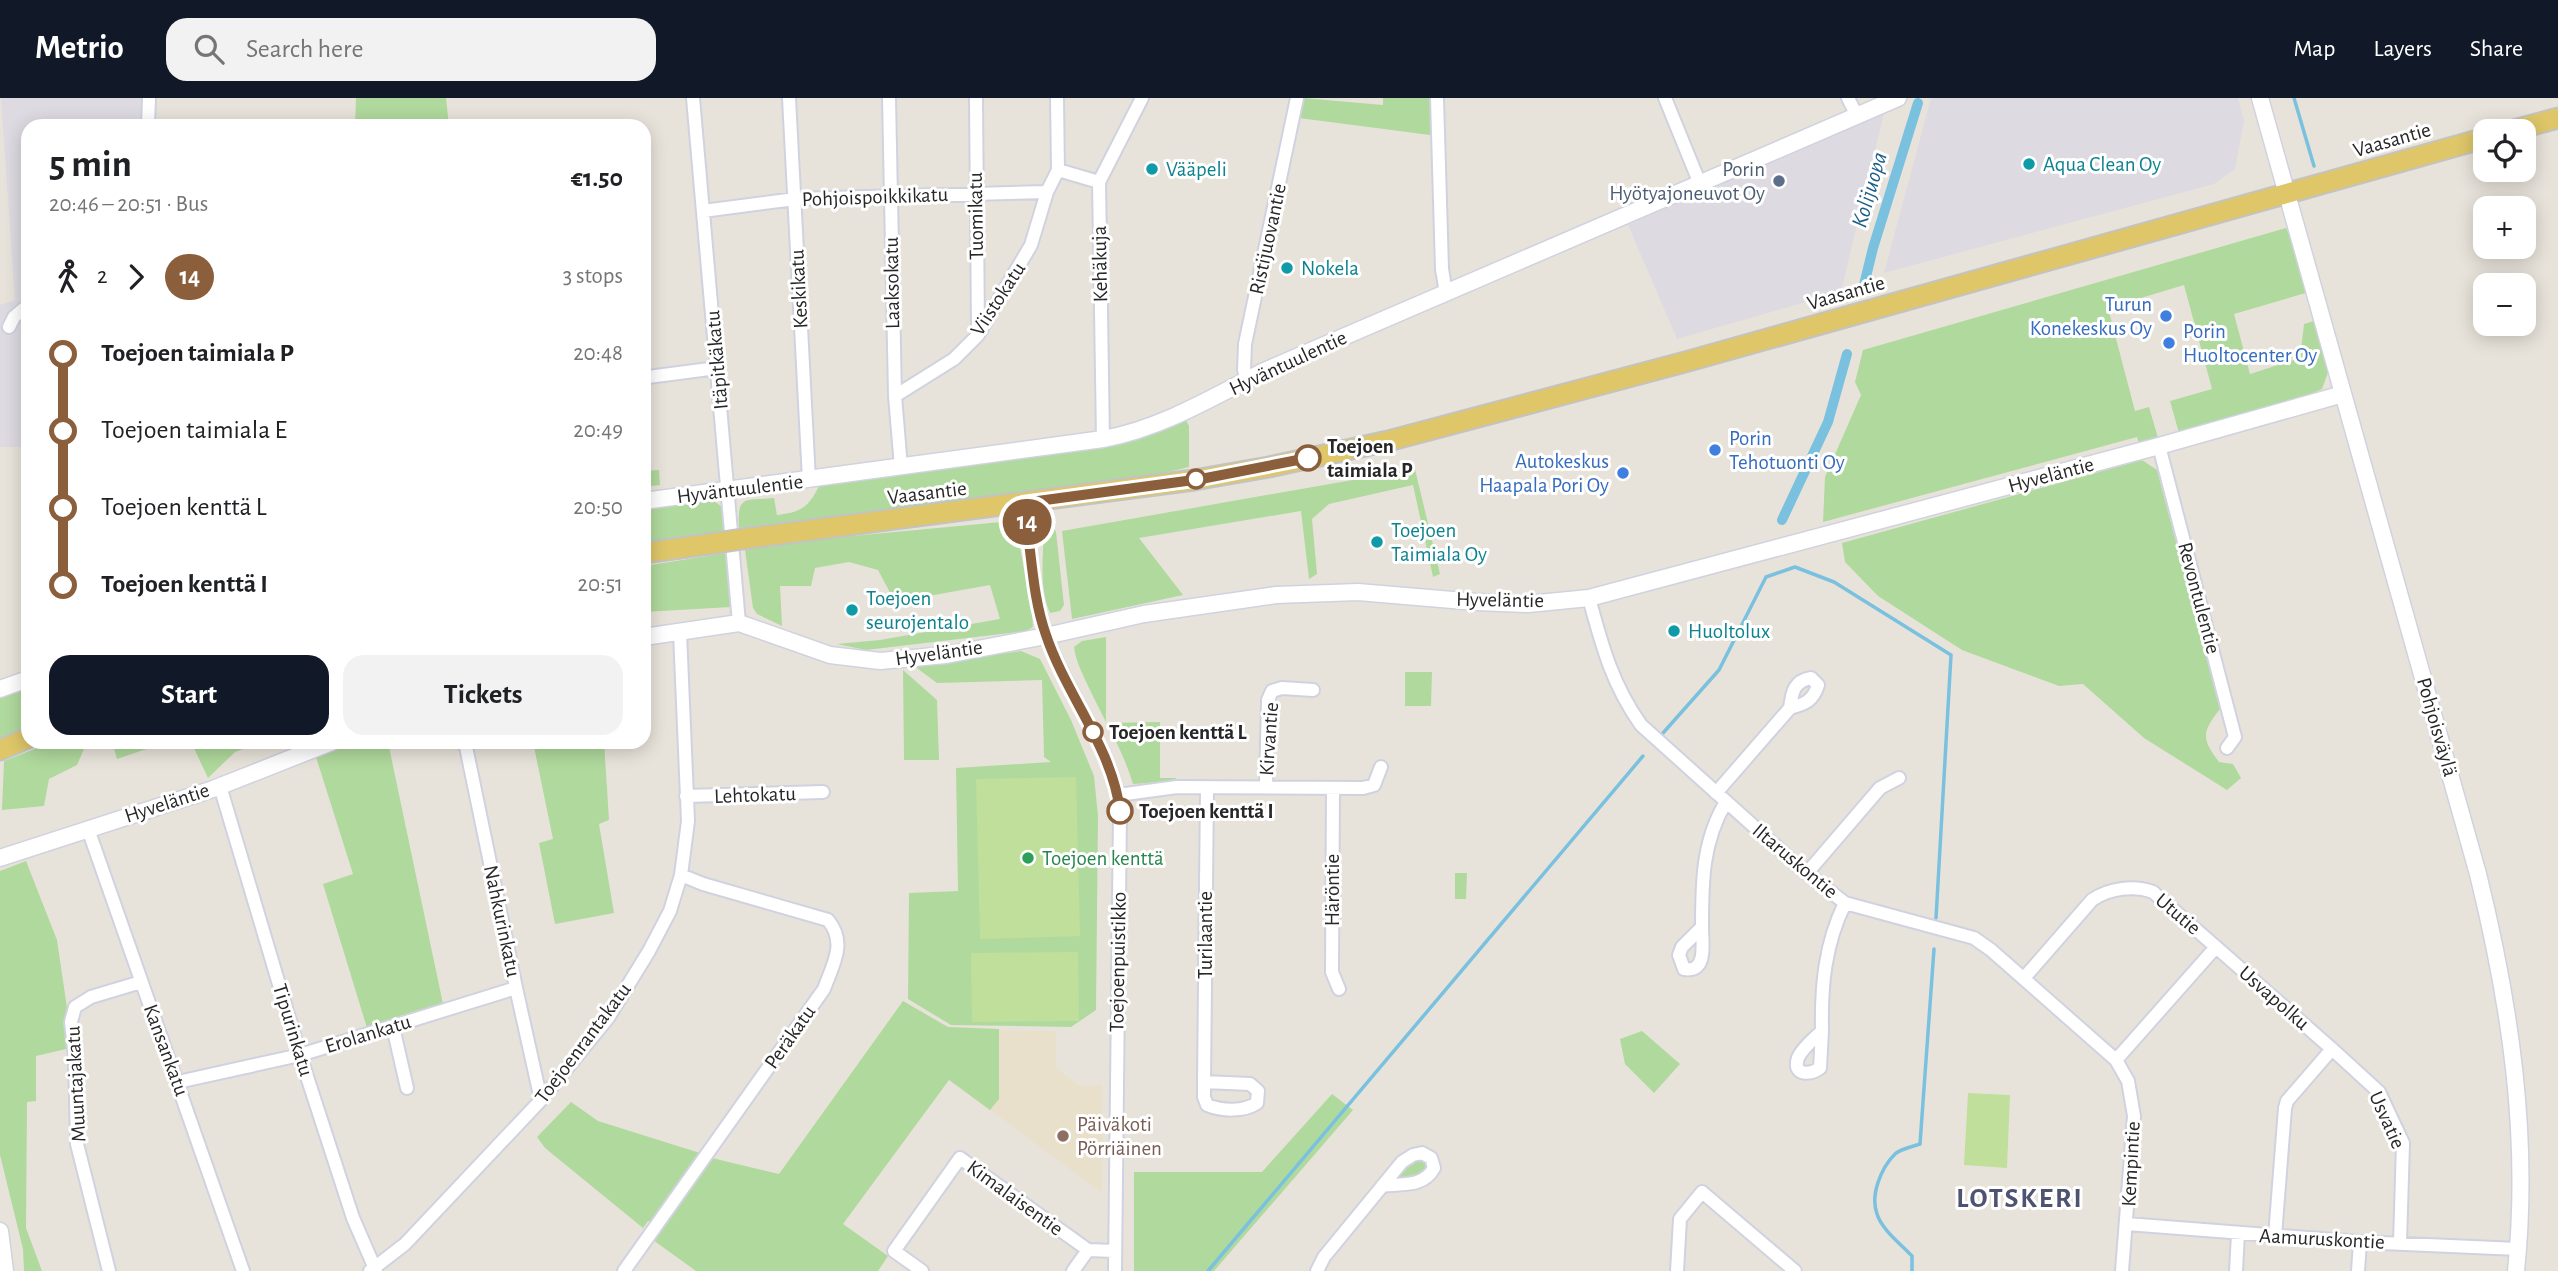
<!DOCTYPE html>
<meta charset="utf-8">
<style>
body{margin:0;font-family:"Alegreya Sans",sans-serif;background:#f2f2f2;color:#202124;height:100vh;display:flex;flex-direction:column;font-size:26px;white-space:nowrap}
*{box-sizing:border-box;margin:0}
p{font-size:23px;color:#757577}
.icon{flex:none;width:38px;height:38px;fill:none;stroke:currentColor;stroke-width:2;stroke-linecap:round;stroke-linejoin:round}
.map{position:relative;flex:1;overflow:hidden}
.sheet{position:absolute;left:21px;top:21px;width:630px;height:630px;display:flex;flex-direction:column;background:#fff;border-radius:21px;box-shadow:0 4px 18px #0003}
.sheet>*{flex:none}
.badge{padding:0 14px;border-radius:23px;font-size:24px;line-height:46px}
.tools{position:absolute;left:2473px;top:21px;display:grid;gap:14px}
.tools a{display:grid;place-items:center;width:63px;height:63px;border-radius:14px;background:#fff;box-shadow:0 4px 18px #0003;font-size:35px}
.map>.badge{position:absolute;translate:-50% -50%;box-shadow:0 0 0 4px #fff}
.legs{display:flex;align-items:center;gap:10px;height:77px;padding:0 28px;font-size:23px}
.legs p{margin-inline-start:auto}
.overview{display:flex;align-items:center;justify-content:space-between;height:119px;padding:0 28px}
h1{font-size:38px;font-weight:700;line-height:52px}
.action{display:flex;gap:14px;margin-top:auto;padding:14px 28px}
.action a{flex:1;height:80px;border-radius:21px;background:#111827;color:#fff;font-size:28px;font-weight:700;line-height:80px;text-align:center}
.action a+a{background:#f2f2f2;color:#202124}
ul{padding:0 28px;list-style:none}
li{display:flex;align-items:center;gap:24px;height:77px;font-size:26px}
li i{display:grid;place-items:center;width:10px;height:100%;margin:0 9px;background:currentColor}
li i::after{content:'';width:18px;height:18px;margin:-9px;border:5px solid;border-radius:50%;background:#fff}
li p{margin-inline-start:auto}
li:first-child i{background:linear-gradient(#0000 50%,currentColor 0)}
li:last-child i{background:linear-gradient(currentColor 50%,#0000 0)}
header{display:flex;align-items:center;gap:42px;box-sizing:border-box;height:98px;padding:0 35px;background:#111827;color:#fff}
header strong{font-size:33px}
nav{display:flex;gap:38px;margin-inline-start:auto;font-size:24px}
.search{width:490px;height:63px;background:#f2f2f2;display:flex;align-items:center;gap:18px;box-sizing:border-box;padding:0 24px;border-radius:21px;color:#757577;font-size:26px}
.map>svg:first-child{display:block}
.industrial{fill:#dddae1}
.education{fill:#e8e0cb}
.green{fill:#b0d99d}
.pitch{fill:#c0df9a}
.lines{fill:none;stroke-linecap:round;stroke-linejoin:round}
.stream{stroke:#79c1df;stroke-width:3.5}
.canal{stroke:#79c1df;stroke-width:10}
.street-casing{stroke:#d0d2df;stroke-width:16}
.secondary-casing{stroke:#d0d2df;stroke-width:19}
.primary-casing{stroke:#c3c3c3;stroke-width:23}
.street{stroke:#fff;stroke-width:12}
.secondary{stroke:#fff;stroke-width:16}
.primary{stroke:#dec669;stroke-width:19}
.primary-bridge-casing{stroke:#c3c3c3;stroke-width:23;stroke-linecap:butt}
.primary-bridge{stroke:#dec669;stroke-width:19}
.line-1-casing{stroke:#fff;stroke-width:16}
.line-1{stroke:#8b5e3c;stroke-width:10}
.culture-dot{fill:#0f9aa8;stroke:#fff;stroke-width:2.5}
.service-dot{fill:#5c6f8a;stroke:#fff;stroke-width:2.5}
.shop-dot{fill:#3f7fe0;stroke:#fff;stroke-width:2.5}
.stop-1-dot{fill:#fff;stroke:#8b5e3c;stroke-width:3.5}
.leisure-dot{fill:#2e9e5b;stroke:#fff;stroke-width:2.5}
.education-dot{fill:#8d6e63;stroke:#fff;stroke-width:2.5}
.labels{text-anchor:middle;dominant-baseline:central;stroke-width:6;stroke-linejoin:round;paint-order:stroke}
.street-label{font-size:21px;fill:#272727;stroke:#fff}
.culture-label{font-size:21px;fill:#0d838f;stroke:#fff;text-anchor:start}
.service-label{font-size:21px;fill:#4e5e75;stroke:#fff;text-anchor:end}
.shop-label{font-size:21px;fill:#366cbe;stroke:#fff;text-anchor:end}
.stop-label{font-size:21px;font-weight:bold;fill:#272727;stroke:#fff;text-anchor:start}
.leisure-label{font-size:21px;fill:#27864d;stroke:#fff;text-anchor:start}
.education-label{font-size:21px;fill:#785e54;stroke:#fff;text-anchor:start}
.water-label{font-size:23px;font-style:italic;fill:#1d5f86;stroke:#fff}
.district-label{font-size:28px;font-weight:bold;letter-spacing:2px;fill:#4e5372;stroke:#fff}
</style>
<header>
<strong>Metrio</strong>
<div class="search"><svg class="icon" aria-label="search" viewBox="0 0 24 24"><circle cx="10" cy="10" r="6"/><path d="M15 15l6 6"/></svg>Search here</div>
<nav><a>Map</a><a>Layers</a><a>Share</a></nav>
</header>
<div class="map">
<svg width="2558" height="1173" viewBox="0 0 2558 1173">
<rect width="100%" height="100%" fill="#e8e3da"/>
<path class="industrial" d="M1,0h142v28h-115l-1,321h-27v-142l15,-5z
M1931,0h307l6,23 -9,48 -21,15 -330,89z
M1884,15l-43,179 -164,47 -49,-114z"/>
<path class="education" d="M984,932l72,1v37l24,18 22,-1v108l-152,-113z"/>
<path class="green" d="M356,0h90l3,28h-94z
M1303,0l80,7v-7h47v37l-131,-17z
M2286,130l10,19 13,45 -75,22 16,60 50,-16 4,-34 13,-4 13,47 -8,22 -28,12 -115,32 -9,-32 42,-12 -28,-104 -76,23 27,103 14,-4 9,31 -19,5 -2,-6 -314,85 2,-45 36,-82 -6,-13 8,-32z
M1182,320l4,2 3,6v41l-37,9 -413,52c-2,-34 6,-27 35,-30l3,17c25,-3 32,-8 43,-31l294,-38z
M2142,362l15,10 63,239c-18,23 -19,29 -1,53l14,2 8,14 -14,12 -83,-52 -61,-54 -24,2 -97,-36 -84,-54 -33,-34 -3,-19z
M1415,371l25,105 -7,3 -20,-92 -84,19 -17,15 5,55 -8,5 -8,-68 -162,27 44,57 -111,24 -10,-88z
M659,372l1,15 -16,2v-16z
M713,402l9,7 5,24 -83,12v-34z
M1001,424l17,15 14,74 1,16 -7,4 -160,19 -29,-6 43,-4 120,-21 -10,-34 -95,17 -17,-32 -29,-8 -34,6 -4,18h-31l2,40 -25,-12 -4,-6 -8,-58 65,-10z
M1054,431l2,3 8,73 -4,6 -10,2c-11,-24 -7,-57 -6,-83z
M726,455l5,54 -87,5v-46z
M1106,539v86l54,-1v56h16l-1,3 -42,3c-10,-34 -29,-64 -44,-96 -6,-13 -13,-26 -15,-41l8,-6z
M1021,553l19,8 31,61 23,56 4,40 -2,194 -25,17 -120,-2 -43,-26 1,-106 49,-2 -2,-123 95,-6 -7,-5 -2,-77 -105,3 -23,-17z
M903,572l34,30 2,60h-35z
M1405,574h27l-1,34h-26z
M28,590v40l-28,12v-43z
M52,644h35l-10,23 -28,14 -5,27 -42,4 2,-49z
M112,644h55l-50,17z
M191,644h70l-26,10 -27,26z
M353,644h35l55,262 -76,24 -44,-144 30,-10 -37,-117z
M533,644h71l5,78 -10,4 15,89 -59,11 -16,-81 14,-4z
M26,763l31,79 10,68 -1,41 -30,7v45l-9,1 -1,126 16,43h-18l-1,-22 -23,-94v-284z
M1455,775h12l-1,26h-11z
M903,903l45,26 51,2v70l-9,11 -41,-30 -106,144 45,32 -10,15h-182l-43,-31 12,-16 -17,-3 -5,7 -98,-80 -8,-11 34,-35 27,19 102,32 7,12 5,-7 67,16z
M1642,933l38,33 -26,29 -29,-29 -5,-25z
M1332,996l21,16 -139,161h-80v-99h128z
M1418,1062l6,1 2,5 -1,8 -21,6 -11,-1 16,-16z"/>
<path class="pitch" d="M1076,679l4,159 -100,3 -4,-160z
M1078,854l1,69 -107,1 -1,-69z
M1968,995l42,2 -3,73 -43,-3z"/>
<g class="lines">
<path class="stream" d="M2294,0l20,68
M1663,635l56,-63 47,-93 29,-10 39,15 117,73 -15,263
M1208,1173l435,-515
M1912,1173v-15c-11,-12 -30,-26 -35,-42 -7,-19 4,-46 18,-60 5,-5 17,-7 25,-10l14,-195"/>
<path class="canal" d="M1863,191l10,-41 45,-145
M1782,422l46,-98 19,-68"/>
<g class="street-casing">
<path id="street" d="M693,0l46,525
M789,0l20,382
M889,0l6,298 6,71
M976,0l2,234
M1437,0l5,171 4,24
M1665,0l35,86
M1848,0l9,18
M148,28l1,-28
M1058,72l41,12
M703,113l92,-12 252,-7
M9,229l5,-10 14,-12
M644,282l4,-3 69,-9
M1247,282l-3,-10 1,-26 52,-246
M895,298l59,-37 24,-24 53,-90 16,-53 11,-22 -1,-72
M1103,341l-4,-257 43,-84
M2159,348l76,291 -8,11
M1023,405c9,44 8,90 23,132 21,60 66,112 74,176l-5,460
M1589,500c13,48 23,86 52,127l158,142 46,36 129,35 17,12 125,110 12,21 6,35 -12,155
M465,644l51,246 25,112
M220,688l80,269 53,163 23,53
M1266,688l2,-86 4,-9 10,-3 31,2
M1333,691l-1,183 7,17
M1716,695l74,-85c2,-16 4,-27 21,-30l7,7c-5,16 -13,19 -28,23
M1118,697l59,-8 186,1 11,-3 7,-18
M686,698l137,-4
M88,731l155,442
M1807,775l73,-85 19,-10
M1702,829c0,16 6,46 -18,42l-5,-14 3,-8 20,-20c0,-43 0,-86 24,-125
M2216,849l116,102
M2024,880l68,-78c17,-12 42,-15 61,-8l63,55 -100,113
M393,929l14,61
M1822,933l-2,37c-10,7 -28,8 -22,-10 4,-10 16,-19 24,-27 -1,-46 3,-87 23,-128
M178,984l122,-27 216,-67
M1204,984l46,2 8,7 -1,12c-13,9 -35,8 -50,2l-3,-8v-15l3,-294
M2127,1126l233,18 158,7
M2275,1138l10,-128 2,-7 45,-52 47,43 24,51 -3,100
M109,1173l-32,-127 -2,-87 -4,-35 4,-15 16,-10 50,-15
M370,1173l35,-27 136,-144 67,-82 41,-67 21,-40 11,-36 7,-54 -8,-188
M624,1173l200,-282c9,-25 23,-46 4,-69l-125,-36 -22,-9
M922,1173l-28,-20 66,-93 128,92 27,1
M1073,1173l15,-21
M1317,1173l7,-14 78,-95 11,-7 9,-2 9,5 3,10c-11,20 -32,15 -52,18
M1677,1173l3,-52 22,-27 93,79
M2236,1173l2,-37
M2358,1173l2,-29"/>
</g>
<g class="secondary-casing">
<path id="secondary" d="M2260,0l218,776c32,130 52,262 38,397
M644,403l459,-62c56,-10 109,-41 159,-67l636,-274
M644,539l95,-14 91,32 50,6 66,-6 100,-19 98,-22 132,-19 82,-3 118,10 52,2 61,-6 570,-152 184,-52
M0,591l28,-10
M0,760l213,-69 119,-47
M0,1133l5,40"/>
</g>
<g class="primary-casing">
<path id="primary" d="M2510,33l48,-13
M749,440l445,-58 75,-13 119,-26 297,-79 800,-224
M644,455l72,-10
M0,652l28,-12"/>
</g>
<use href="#street" class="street"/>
<use href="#secondary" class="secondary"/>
<use href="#primary" class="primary"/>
<g class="primary-bridge-casing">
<path id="primary-bridge" d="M716,445l33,-5"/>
</g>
<use href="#primary-bridge" class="primary-bridge"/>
</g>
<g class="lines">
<g class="line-1-casing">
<path id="line-1" d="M1120,713c-8,-64 -54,-116 -74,-176 -15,-42 -14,-88 -23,-132l178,-24 107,-21"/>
</g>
<use href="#line-1" class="line-1"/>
</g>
<g class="culture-dot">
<circle cx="2029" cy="66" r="7"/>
<circle cx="1152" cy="71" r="7"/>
<circle cx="1287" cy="170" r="7"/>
<circle cx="1377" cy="444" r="7"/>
<circle cx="852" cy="512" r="7"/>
<circle cx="1674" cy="533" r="7"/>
</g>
<circle class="service-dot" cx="1779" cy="83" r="7"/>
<g class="shop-dot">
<circle cx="2166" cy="218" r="7"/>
<circle cx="2169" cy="245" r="7"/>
<circle cx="1715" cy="352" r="7"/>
<circle cx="1623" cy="375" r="7"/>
</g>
<g class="stop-1-dot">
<circle cx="1308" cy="360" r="12"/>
<circle cx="1196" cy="381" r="9"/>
<circle cx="1093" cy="634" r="9"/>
<circle cx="1120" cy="713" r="12"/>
</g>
<circle class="leisure-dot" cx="1028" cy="760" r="7"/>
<circle class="education-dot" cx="1063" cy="1038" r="7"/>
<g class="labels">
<g class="street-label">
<text transform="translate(2392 42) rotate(-16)">Vaasantie</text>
<text transform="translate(875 99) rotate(-2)">Pohjoispoikkikatu</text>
<text transform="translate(976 118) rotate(-91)">Tuomikatu</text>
<text transform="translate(1268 141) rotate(-78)">Ristijuovantie</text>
<text transform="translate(1100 166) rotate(-91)">Kehäkuja</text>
<text transform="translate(892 185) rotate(-91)">Laaksokatu</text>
<text transform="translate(799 191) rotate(-93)">Keskikatu</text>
<text transform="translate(1846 195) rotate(-16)">Vaasantie</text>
<text transform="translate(998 201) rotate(-57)">Viistokatu</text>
<text transform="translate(717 262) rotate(-95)">Itäpitkäkatu</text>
<text transform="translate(1288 265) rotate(-25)">Hyväntuulentie</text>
<text transform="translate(2051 377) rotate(-15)">Hyveläntie</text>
<text transform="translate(740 391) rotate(-7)">Hyväntuulentie</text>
<text transform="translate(927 395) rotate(-7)">Vaasantie</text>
<text transform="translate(2199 500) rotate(75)">Revontulentie</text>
<text transform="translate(1500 502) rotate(1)">Hyveläntie</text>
<text transform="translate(939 555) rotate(-8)">Hyveläntie</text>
<text transform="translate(2437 629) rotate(74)">Pohjoisväylä</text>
<text transform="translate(1269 641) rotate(-86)">Kirvantie</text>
<text transform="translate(755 697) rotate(-2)">Lehtokatu</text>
<text transform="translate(167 705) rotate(-18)">Hyveläntie</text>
<text transform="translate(1795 763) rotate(40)">Iltaruskontie</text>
<text transform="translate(1332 792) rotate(-90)">Häröntie</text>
<text transform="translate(2178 816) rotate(40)">Ututie</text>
<text transform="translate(502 823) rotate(78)">Nahkurinkatu</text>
<text transform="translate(1205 837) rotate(-90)">Turilaantie</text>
<text transform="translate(1118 864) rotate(-89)">Toejoenpuistikko</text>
<text transform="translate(2274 900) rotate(41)">Usvapolku</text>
<text transform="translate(293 932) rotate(73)">Tipurinkatu</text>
<text transform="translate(368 936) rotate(-17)">Erolankatu</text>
<text transform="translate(790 939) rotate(-55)">Peräkatu</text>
<text transform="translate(583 945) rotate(-53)">Toejoenrantakatu</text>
<text transform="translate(166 952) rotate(70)">Kansankatu</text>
<text transform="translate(76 986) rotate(-93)">Muuntajakatu</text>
<text transform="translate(2387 1022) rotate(66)">Usvatie</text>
<text transform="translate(2131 1066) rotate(-87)">Kempintie</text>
<text transform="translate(1015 1100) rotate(36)">Kimalaisentie</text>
<text transform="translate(2322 1141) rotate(3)">Aamuruskontie</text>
</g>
<g class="culture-label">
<text x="2043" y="66">Aqua Clean Oy</text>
<text x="1166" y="71">Vääpeli</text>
<text x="1301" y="170">Nokela</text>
<text x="1391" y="432">Toejoen<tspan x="1391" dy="24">Taimiala Oy</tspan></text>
<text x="866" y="500">Toejoen<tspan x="866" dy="24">seurojentalo</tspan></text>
<text x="1688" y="533">Huoltolux</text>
</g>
<g class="service-label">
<text x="1765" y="71">Porin<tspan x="1765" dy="24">Hyötyajoneuvot Oy</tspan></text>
</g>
<g class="shop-label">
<text x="2152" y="206">Turun<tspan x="2152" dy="24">Konekeskus Oy</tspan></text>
<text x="2183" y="233" text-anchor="start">Porin<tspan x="2183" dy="24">Huoltocenter Oy</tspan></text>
<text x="1729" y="340" text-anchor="start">Porin<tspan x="1729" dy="24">Tehotuonti Oy</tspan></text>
<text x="1609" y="363">Autokeskus<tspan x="1609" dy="24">Haapala Pori Oy</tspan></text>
</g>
<g class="stop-label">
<text x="1327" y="348">Toejoen<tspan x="1327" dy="24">taimiala P</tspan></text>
<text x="1109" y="634">Toejoen kenttä L</text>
<text x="1139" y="713">Toejoen kenttä I</text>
</g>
<g class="leisure-label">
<text x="1042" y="760">Toejoen kenttä</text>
</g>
<g class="education-label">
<text x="1077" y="1026">Päiväkoti<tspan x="1077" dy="24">Pörriäinen</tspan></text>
</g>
<g class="water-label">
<text transform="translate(1870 92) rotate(-74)">Kolijuopa</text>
</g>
<g class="district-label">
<text x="2020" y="1101">LOTSKERI</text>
</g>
</g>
</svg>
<div class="tools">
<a><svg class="icon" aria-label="locate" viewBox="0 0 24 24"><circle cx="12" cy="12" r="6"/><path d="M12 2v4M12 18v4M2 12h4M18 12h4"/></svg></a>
<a>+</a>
<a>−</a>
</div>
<b class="badge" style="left:1027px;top:424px;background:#8b5e3c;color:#fff">14</b>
<section class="sheet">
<div class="overview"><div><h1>5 min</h1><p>20:46 – 20:51 · Bus</p></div><b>€1.50</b></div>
<div class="legs"><svg class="icon" aria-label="walk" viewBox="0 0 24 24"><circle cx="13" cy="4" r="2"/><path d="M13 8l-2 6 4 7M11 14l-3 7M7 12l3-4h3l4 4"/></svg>2<svg class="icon" aria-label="forward" viewBox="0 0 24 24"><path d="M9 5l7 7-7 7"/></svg><b class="badge" style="background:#8b5e3c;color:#fff">14</b><p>3 stops</p></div>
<ul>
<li><i style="color:#8b5e3c"></i><b>Toejoen taimiala P</b><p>20:48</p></li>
<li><i style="color:#8b5e3c"></i><span>Toejoen taimiala E</span><p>20:49</p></li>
<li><i style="color:#8b5e3c"></i><span>Toejoen kenttä L</span><p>20:50</p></li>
<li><i style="color:#8b5e3c"></i><b>Toejoen kenttä I</b><p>20:51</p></li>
</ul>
<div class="action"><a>Start</a><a>Tickets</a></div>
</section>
</div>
